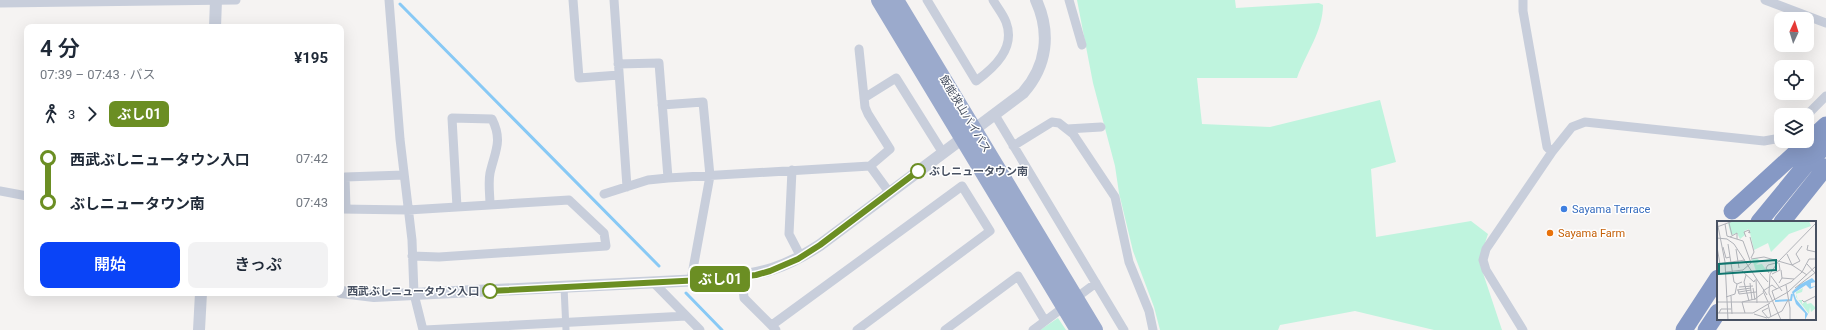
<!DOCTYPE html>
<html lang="ja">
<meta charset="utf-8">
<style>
body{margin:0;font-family:Roboto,"Noto Sans JP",sans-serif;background:#f2f2f3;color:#1f2937;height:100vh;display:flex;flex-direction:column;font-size:15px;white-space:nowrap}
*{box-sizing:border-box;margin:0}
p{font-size:13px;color:#747a83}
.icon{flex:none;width:22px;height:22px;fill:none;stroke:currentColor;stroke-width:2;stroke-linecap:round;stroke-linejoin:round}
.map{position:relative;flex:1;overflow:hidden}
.details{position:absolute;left:24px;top:24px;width:320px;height:272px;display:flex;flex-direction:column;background:#fff;border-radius:8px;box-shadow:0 4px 16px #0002}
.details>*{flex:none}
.badge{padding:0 8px;border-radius:6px;font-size:14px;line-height:26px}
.needle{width:26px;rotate:4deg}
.buttons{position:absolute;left:1774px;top:12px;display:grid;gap:8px}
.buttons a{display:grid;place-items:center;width:40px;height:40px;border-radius:8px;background:#fff;box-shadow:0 4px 16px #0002;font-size:20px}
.map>.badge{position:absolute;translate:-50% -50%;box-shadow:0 0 0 2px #fff}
.legs{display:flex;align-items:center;gap:6px;height:44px;padding:0 16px;font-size:13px}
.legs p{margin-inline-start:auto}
.head{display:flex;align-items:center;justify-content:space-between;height:68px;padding:0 16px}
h1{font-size:22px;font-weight:600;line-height:30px}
.primary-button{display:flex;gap:8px;margin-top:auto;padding:8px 16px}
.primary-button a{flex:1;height:46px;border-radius:8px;background:#0a44f7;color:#fff;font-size:16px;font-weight:600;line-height:46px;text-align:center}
.primary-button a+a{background:#f2f2f3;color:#1f2937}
ul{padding:0 16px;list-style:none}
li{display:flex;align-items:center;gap:14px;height:44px;font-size:15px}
li i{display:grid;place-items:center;width:6px;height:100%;margin:0 5px;background:currentColor}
li i::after{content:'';width:10px;height:10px;margin:-5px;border:3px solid;border-radius:50%;background:#fff}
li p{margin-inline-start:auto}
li:first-child i{background:linear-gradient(#0000 50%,currentColor 0)}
li:last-child i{background:linear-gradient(currentColor 50%,#0000 0)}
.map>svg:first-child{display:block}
.green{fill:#bff4de}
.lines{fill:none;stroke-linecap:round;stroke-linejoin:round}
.stream{stroke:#88c9f5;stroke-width:3}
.pedestrian{stroke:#c8cedb;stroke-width:7}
.minor{stroke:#c8cedb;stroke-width:9}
.tertiary{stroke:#c8cedb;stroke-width:12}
.trunk{stroke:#9baacc;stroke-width:16}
.motorway{stroke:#8699c5;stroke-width:17}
.line-1-casing{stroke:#fff;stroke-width:9}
.line-1{stroke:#6b8e23;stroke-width:6}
.stop-1-dot{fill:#fff;stroke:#6b8e23;stroke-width:2}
.shop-dot{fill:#3f7fe0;stroke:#fff;stroke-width:1.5}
.food-dot{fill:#e8710a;stroke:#fff;stroke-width:1.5}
.labels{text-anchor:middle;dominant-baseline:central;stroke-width:3;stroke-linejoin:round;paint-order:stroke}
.street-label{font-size:11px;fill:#485162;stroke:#fff}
.stop-label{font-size:11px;font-weight:bold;fill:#485162;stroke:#fff;text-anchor:start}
.shop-label{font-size:11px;fill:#366cbe;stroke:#fff;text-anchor:start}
.food-label{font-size:11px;fill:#c56008;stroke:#fff;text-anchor:start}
.inset-river{fill:none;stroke:#88c9f5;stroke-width:2}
.inset-road{fill:none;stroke:#b0b2b8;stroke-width:1}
.view{fill:#0f766e;fill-opacity:0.15;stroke:#0f766e;stroke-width:2}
.inset-edge{fill:none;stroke:#485162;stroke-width:2}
</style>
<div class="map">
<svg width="1826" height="330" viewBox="0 0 1826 330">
<rect width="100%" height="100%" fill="#f5f3f2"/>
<path class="green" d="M1077,0h158l1,8 83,-5 4,2c0,26 -17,48 -26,73h-100l5,46 68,3 110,-27 16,62 -25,7 5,68 95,-16 17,13 -9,27 23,69h-68l-79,-19 -75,14 -2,5h-118l-6,-23 -21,-56 -14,-58 -4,-27 -22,-83z
M1058,318l8,12h-26z"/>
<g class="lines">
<path class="stream" d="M400,4l259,262
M686,293l36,37"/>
<path class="pedestrian" d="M564,287l2,43"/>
<path class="minor" d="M389,0l11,139 12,101 2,54 9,36
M573,0l6,78 40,-3
M614,0l13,187
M927,0l49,81c18,-13 40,-33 30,-59 -3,-8 -9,-15 -13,-22
M1069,0l13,45
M1523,0v11l24,136 5,5
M1765,0l61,23
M0,3l236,-3
M859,49l6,58 3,7 22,35 -20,17
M618,64l41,-1 9,115
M864,98l32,-20 47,75
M662,105l41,-3 7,74 -19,104
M995,115l129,215
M1807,115l19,-19
M1067,129l34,-2
M1013,146l39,-24 7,1 14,11 42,63 14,65 20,49 4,19
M792,170l-3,64 12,23
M0,191l27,5
M604,194l44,-14 20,-2 202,-12 19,26
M457,207l-5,-89 40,1c11,22 3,32 -2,54 -2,10 0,22 0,32
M341,209l67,1 161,-10 35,33 2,13 -167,11 -27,-1
M346,209l-1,-32 59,-2
M742,276l2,22 32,32
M653,282l47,48
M772,325l190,-139 28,45 -133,99
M425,330l261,-14
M945,330l73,-54 27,45
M1033,330l63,-47
M1523,330l-37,-60 -3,-10 3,-11 66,-97 20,-25 13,-5 179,19 17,-3"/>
<path class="tertiary" d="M215,27l1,-27
M341,292l33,4 40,-2 307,-15c43,-6 62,-10 99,-34l203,-152c24,-27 28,-60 13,-93
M199,330l2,-37"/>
<path class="trunk" d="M879,0l199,330
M896,0l199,330"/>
<path class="motorway" d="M1732,211l94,-86
M1759,222l45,-55 22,-22
M1782,222l44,-55
M1684,330l34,-52
M1706,330l12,-18"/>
</g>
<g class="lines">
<g class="line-1-casing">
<path id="line-1" d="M490,291l231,-12 35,-4 14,-4 28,-12 22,-14 98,-74"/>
</g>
<use href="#line-1" class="line-1"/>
</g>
<g class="stop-1-dot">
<circle cx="918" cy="171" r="7"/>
<circle cx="490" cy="291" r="7"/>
</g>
<circle class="shop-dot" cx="1564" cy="209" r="4"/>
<circle class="food-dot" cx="1550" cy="233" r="4"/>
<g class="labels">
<g class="street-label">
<text transform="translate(965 114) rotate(59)">飯能狭山バイパス</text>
</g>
<g class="stop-label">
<text x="929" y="171">ぶしニュータウン南</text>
<text x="479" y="291" text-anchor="end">西武ぶしニュータウン入口</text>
</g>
<g class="shop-label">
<text x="1572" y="209">Sayama Terrace</text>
</g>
<g class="food-label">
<text x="1558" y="233">Sayama Farm</text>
</g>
</g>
<g transform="translate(1717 221)">
<rect width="99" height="99" fill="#f5f3f2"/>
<path d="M17,0h75l2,5 -22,8 -18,18 -3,-9 -14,7 -5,-21 -5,2 1,4 -5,4 -3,-6 -6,2 -3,-12zM40,37l3,3 -4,4 6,-1 5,7h-11l-4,-12zM86,67l-1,4 -6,2 2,6h4v4l4,-3 1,3 4,-1 5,5 -5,4 -1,-5 -1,7 -13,-17v-5z" fill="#bff4de"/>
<path d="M95,57l4,4 -5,1v4l5,-1 -6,3 -4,-4 -12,8 2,6 12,15 -3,6v-7l-9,-9 -4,-12 7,-7z" fill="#88c9f5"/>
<path class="inset-river" d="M58,80l16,-1 1,-6"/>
<path class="inset-road" d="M0,0l8,41 3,58M12,2l3,12M8,3l2,12 16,5 8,22 -8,7 -17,2M0,6l16,-6M13,16l7,-4v6M29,16l-2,-5 5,-2 1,3 -2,-1M33,16l4,15 -3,6M0,17l10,1 7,5 33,51M11,23l6,38 3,2 5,-2M91,24l-1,5 9,2M0,26l3,17M6,26l3,11 4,-1M19,28l3,19M70,33l5,11 15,10M34,38l13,-2 28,8M0,43l28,-4M90,43l8,9M75,44l8,-4 -4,-7 6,-8M25,50l12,11 1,-2M43,52l8,9M52,52l-3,-5 2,-3 8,-2M55,53l8,-4 -1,-7M29,54l-2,7 5,19M54,55l11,15M65,57l12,1M39,58l1,24M33,62l2,17M62,62l3,-5 -1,-8M69,64l4,23v12M22,66l14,-1M36,67l2,12M78,67l21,-16M20,69l14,-2M21,69l1,4 17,-2M22,71l12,-2M14,75l1,18M9,76l9,-3 2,-10M58,79l-3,-9 19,-9 11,-10 7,-13h7M85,79l2,2 12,-6M0,81h53M51,81l-5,-11 9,-6 5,4M53,81l18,-10 28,-26M51,83l3,13M51,87l-6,3 6,7 14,-7 6,-11M0,92h36l17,-10M2,92l2,-4h10M28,92l-3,-11 13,-3 8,-6M37,93l13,4M64,99l-12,-27 1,-19 8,-12 38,-39"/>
<path class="view" d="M59,39v10l-57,4v-10z"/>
<rect width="99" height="99" class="inset-edge"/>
</g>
</svg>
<div class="buttons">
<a><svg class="needle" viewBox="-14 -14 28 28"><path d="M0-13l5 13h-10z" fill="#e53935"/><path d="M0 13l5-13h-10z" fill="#747a83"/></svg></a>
<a><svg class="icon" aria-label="locate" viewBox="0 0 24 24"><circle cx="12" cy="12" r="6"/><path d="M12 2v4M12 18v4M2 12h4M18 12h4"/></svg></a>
<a><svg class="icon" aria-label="layers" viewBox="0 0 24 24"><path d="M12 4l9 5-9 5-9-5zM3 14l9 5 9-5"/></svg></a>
</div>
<b class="badge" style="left:720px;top:279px;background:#6b8e23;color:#fff">ぶし01</b>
<section class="details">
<div class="head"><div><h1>4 分</h1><p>07:39 – 07:43 · バス</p></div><b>¥195</b></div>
<div class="legs"><svg class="icon" aria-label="walk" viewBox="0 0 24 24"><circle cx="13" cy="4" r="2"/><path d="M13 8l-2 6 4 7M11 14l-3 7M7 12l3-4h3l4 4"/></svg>3<svg class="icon" aria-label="forward" viewBox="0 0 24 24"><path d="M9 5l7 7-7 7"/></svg><b class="badge" style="background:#6b8e23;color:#fff">ぶし01</b></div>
<ul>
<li><i style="color:#6b8e23"></i><b>西武ぶしニュータウン入口</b><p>07:42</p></li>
<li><i style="color:#6b8e23"></i><b>ぶしニュータウン南</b><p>07:43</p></li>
</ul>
<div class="primary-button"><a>開始</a><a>きっぷ</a></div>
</section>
</div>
